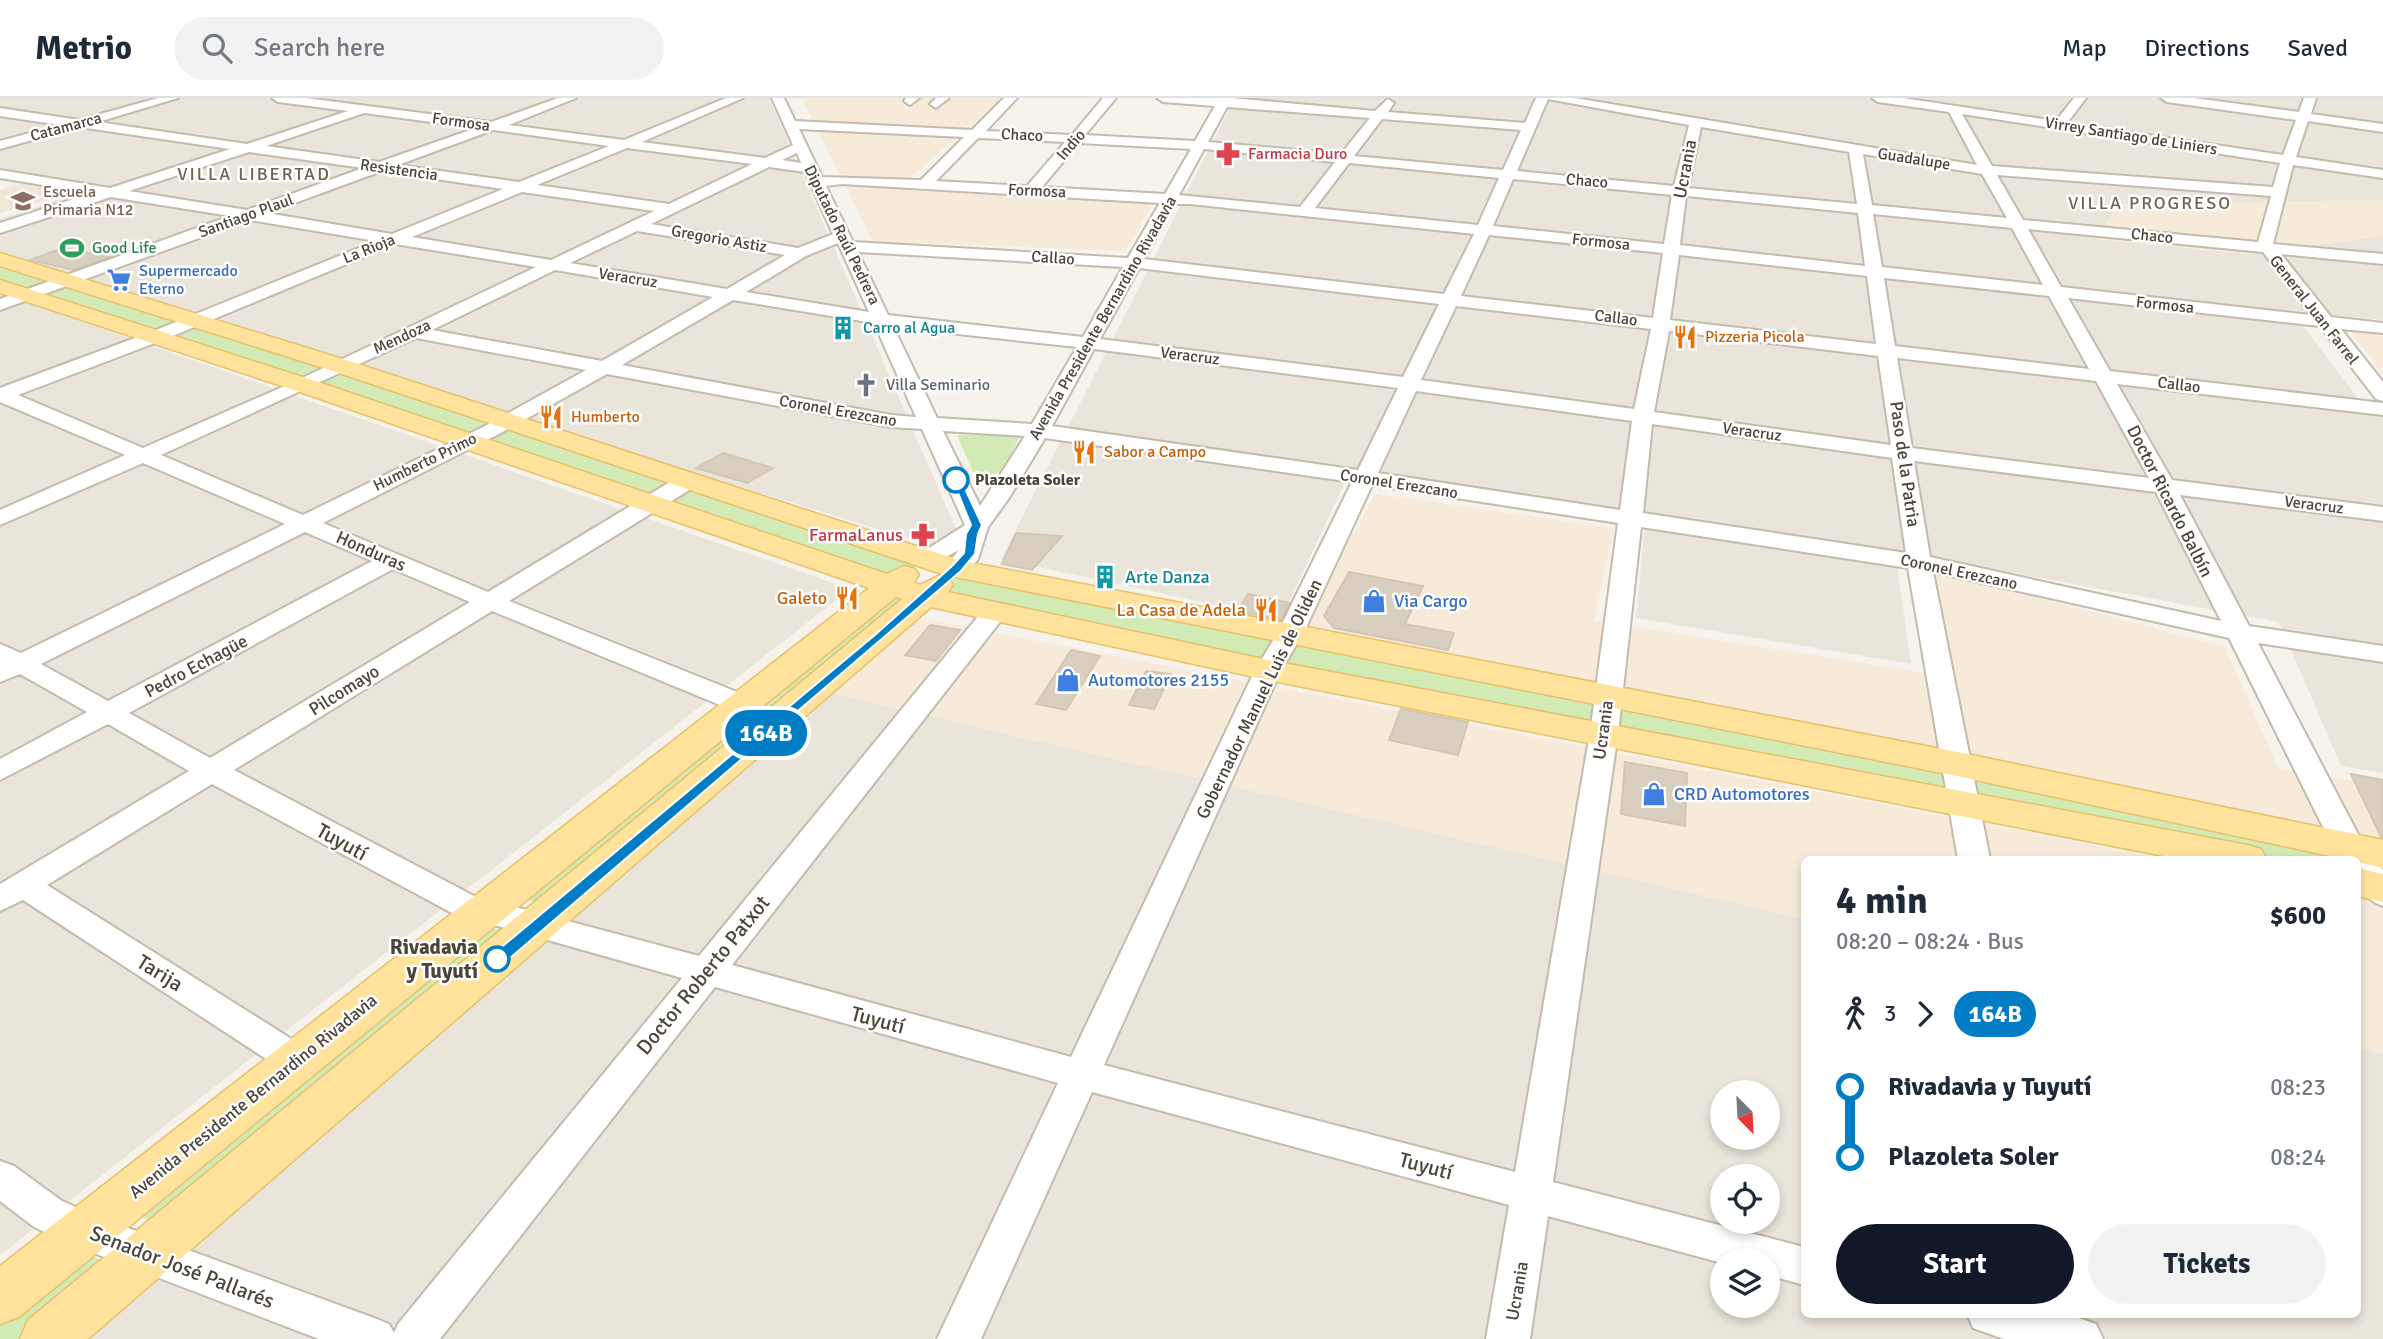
<!DOCTYPE html>
<meta charset="utf-8">
<style>
body{margin:0;font-family:Signika,sans-serif;background:#f2f2f3;color:#1f2937;height:100vh;display:flex;flex-direction:column;font-size:26px;white-space:nowrap}
*{box-sizing:border-box;margin:0}
p{font-size:23px;color:#747a83}
.icon{flex:none;width:38px;height:38px;fill:none;stroke:currentColor;stroke-width:2;stroke-linecap:round;stroke-linejoin:round}
.map{position:relative;flex:1;overflow:hidden}
.details{position:absolute;left:1801px;top:758px;width:560px;height:462px;display:flex;flex-direction:column;background:#fff;border-radius:10px;box-shadow:0 4px 10px #0003}
.details>*{flex:none}
.badge{padding:0 14px;border-radius:23px;font-size:24px;line-height:46px}
.needle{width:46px;rotate:156deg}
.tools{position:absolute;left:1710px;top:982px;display:grid;gap:14px}
.tools a{display:grid;place-items:center;width:70px;height:70px;border-radius:50%;background:#fff;box-shadow:0 4px 10px #0003;font-size:35px}
.map>.badge{position:absolute;translate:-50% -50%;box-shadow:0 0 0 4px #fff}
.legs{display:flex;align-items:center;gap:10px;height:77px;padding:0 35px;font-size:23px}
.legs p{margin-inline-start:auto}
.overview{display:flex;align-items:center;justify-content:space-between;height:119px;padding:0 35px}
h1{font-size:38px;font-weight:700;line-height:52px}
.action{display:flex;gap:14px;margin-top:auto;padding:14px 35px}
.action a{flex:1;height:80px;border-radius:42px;background:#111827;color:#fff;font-size:28px;font-weight:700;line-height:80px;text-align:center}
.action a+a{background:#f2f2f3;color:#1f2937}
ul{padding:0 35px;list-style:none}
li{display:flex;align-items:center;gap:24px;height:70px;font-size:26px}
li i{display:grid;place-items:center;width:10px;height:100%;margin:0 9px;background:currentColor}
li i::after{content:'';width:18px;height:18px;margin:-9px;border:5px solid;border-radius:50%;background:#fff}
li p{margin-inline-start:auto}
li:first-child i{background:linear-gradient(#0000 50%,currentColor 0)}
li:last-child i{background:linear-gradient(currentColor 50%,#0000 0)}
header{display:flex;align-items:center;gap:42px;box-sizing:border-box;height:98px;padding:0 35px;background:#fff;border-bottom:2px solid #e0e1e3}
header strong{font-size:33px}
nav{display:flex;gap:38px;margin-inline-start:auto;font-size:24px}
.search{width:490px;height:63px;background:#f2f2f3;display:flex;align-items:center;gap:18px;box-sizing:border-box;padding:0 24px;border-radius:38px;color:#747a83;font-size:26px}
.map>svg:first-child{display:block}
.residential{fill:#eae5da;fill-rule:evenodd}
.commercial{fill:#f7ead8}
.education{fill:#efe8d6}
.green{fill:#d2eab5}
.building{fill:#d8cfc1;stroke:#d3c7b4;stroke-width:2}
.lines{fill:none;stroke-linecap:round;stroke-linejoin:round}
.minor-casing{stroke:#c2bbae;stroke-width:4}
.major-casing{stroke:#e6c16a;stroke-width:3}
.minor{fill:#fff;fill-rule:evenodd}
.major{fill:#ffe39c;fill-rule:evenodd}
.line-1{fill:#007dc5;stroke:#fff;stroke-width:2}
.stop-1-dot{fill:#fff;stroke:#007dc5;stroke-width:3.5}
.labels{text-anchor:middle;dominant-baseline:central;stroke-width:5;stroke-linejoin:round;paint-order:stroke}
.far-street-label{font-size:16px;fill:#4b4439;stroke:#fff}
.far-health-label{font-size:16px;fill:#be3a42;stroke:#fff;text-anchor:start}
.far-education-label{font-size:16px;fill:#785e54;stroke:#fff;text-anchor:start}
.far-leisure-label{font-size:16px;fill:#27864d;stroke:#fff;text-anchor:start}
.far-shop-label{font-size:16px;fill:#366cbe;stroke:#fff;text-anchor:start}
.far-culture-label{font-size:16px;fill:#0d838f;stroke:#fff;text-anchor:start}
.far-food-label{font-size:16px;fill:#c56008;stroke:#fff;text-anchor:start}
.far-worship-label{font-size:16px;fill:#5b616d;stroke:#fff;text-anchor:start}
.far-stop-label{font-size:16px;font-weight:bold;fill:#4b4439;stroke:#fff;text-anchor:start}
.street-label{font-size:18px;fill:#4b4439;stroke:#fff}
.far-quarter-label{font-size:18px;letter-spacing:2px;fill:#6e6250;stroke:#fff}
.health-label{font-size:18px;fill:#be3a42;stroke:#fff;text-anchor:end}
.culture-label{font-size:18px;fill:#0d838f;stroke:#fff;text-anchor:start}
.food-label{font-size:18px;fill:#c56008;stroke:#fff;text-anchor:end}
.shop-label{font-size:18px;fill:#366cbe;stroke:#fff;text-anchor:start}
.near-street-label{font-size:21px;fill:#4b4439;stroke:#fff}
.near-stop-label{font-size:21px;font-weight:bold;fill:#4b4439;stroke:#fff;text-anchor:end}
</style>
<header>
<strong>Metrio</strong>
<div class="search"><svg class="icon" aria-label="search" viewBox="0 0 24 24"><circle cx="10" cy="10" r="6"/><path d="M15 15l6 6"/></svg>Search here</div>
<nav><a>Map</a><a>Directions</a><a>Saved</a></nav>
</header>
<div class="map">
<svg width="2383" height="1241" viewBox="0 0 2383 1241">
<rect width="100%" height="100%" fill="#f6f3ec"/>
<path class="residential" d="M0,0h769l199,459 -968,-299v-39l101,-33 -94,-16 -7,2z
M1235,0h1148v102l-265,4 -21,35 152,15 134,-18v84l-92,-10 78,103 14,2v358l-42,-7 -62,-144 -384,-71 16,113 -275,-46 9,-92 -300,-44 -64,137 -280,-60z
M0,195l850,296 -850,666z
M805,589l999,232v395h553v-266l26,6v285h-2338zM1722,994h46v46h-46zM1722,1078h46v46h-46zM1722,1162h46v46h-46z"/>
<path class="commercial" d="M802,0h201l-107,92 257,13 -28,48 -252,-10z
M2383,102v36l-134,18 -153,-15 22,-35z
M2350,232l33,3v41z
M1376,396l238,34 -20,93 358,56 -33,-111 306,81 53,121 105,18v54l-1082,-214z
M892,515l1272,246h-360v60l-999,-232z
M2357,799l26,5v152l-26,-6z"/>
<path class="education" d="M23,85l51,10 -74,20v-23z"/>
<path class="green" d="M0,161l924,300 -34,27 -890,-300z
M957,337h63l-16,35 -14,6 -17,-4z
M956,471l1427,285v34l-26,-6v-23h-110l-1321,-262z
M895,498l11,3 -368,305 -12,-6z
M501,830l3,4 -354,290 -7,-4 -2,-8 344,-280z
M89,1155l14,10 -79,76h-24v-22z"/>
<path class="building" d="M63,150l46,9 -35,13 -44,-10z
M723,355l50,15 -26,15 -51,-15z
M1016,435l46,3 -30,34 -30,-6z
M1349,474l74,14 -18,38 49,9 -6,17 -114,-22 -10,-12z
M1248,496l42,9 -9,17 -43,-9z
M930,527l30,5 -24,31 -31,-6z
M1071,552l29,6 -34,54 -30,-6z
M1146,573l25,3 -17,35 -25,-4z
M1401,611l67,13 -10,33 -69,-15z
M1625,664l62,11 -2,53 -64,-12z
M2351,676l32,6v57h-2z"/>
<g class="lines">
<g class="minor-casing">
<path id="minor" d="M158,0h20l-80,24 149,22 101,-33 -70,-9 -6,-4h34l185,24 67,-24h18l-67,27 115,15 102,-42h17l-101,44 123,16 28,-13 -21,-47h12l11,23 177,9 32,-32h13l-31,33 86,4 31,-37h13l-31,37 110,6 20,-35 -52,-4 -6,-4h75l143,13 13,-12 6,4 -6,9 137,11 11,-25h39l402,67 -28,-53 -71,-10 -6,-4h31l153,23 18,-23h12l-19,25 216,32 13,-35 -129,-18 -6,-4h33l105,14 5,-14h12l-5,16 72,10v8l-75,-11 -12,36 87,13v8l-90,-13 -20,79 110,10v10l-102,-10 50,63 52,6v10l-42,-4 42,53v19l-7,-2 -56,-73 -252,-28 42,73 273,32v12l-266,-31 55,96 211,27v14l-203,-26 69,131 134,20v16l-125,-19 103,197 22,30v36c-22,-7 -26,-26 -26,-47h-15l-10,-14 -103,-207 -296,-66 57,287h-32l-50,-291 -267,-41 -23,206 -65,449 251,65v38l-36,-10v-15h-46v3l-174,-47 -18,123h-44l23,-134 -417,-113 -111,247h-44l121,-256 -343,-96 -275,352h-121l-249,-95 -36,-17 -34,-26v-40l14,5 48,35 36,16 276,101 15,6 5,9 4,-9 284,-346 -230,-65 -240,-129 -165,101 262,165 5,10 -5,10 -13,5 -13,-5 -260,-170 -23,11v-27l189,-113 -81,-47 -108,56v-21l87,-47 -67,-38 -20,8v-38l21,9 264,-129 -142,-61 -143,62v-15l125,-55 -125,-53v-14l151,-56 225,-91 -127,-21 -249,90v-11l230,-83 -119,-19 -111,36v-10l92,-30 -92,-15v-8l110,18 120,-39 -151,-22 -79,22v-8l60,-16 -60,-9v-8l79,12zM1548,1l141,26 -15,61 -157,-15zM1227,9l143,11 -29,36 -133,-12zM364,15l112,15 -97,34 -113,-16zM1962,16l318,49 -7,24 -281,-21zM1382,21l139,11 -18,40 -149,-14zM1701,29l148,25 8,52 -169,-16zM799,31l165,8 -43,43 -99,-3zM493,32l116,16 -90,36 -121,-17zM978,40l87,4 -38,44 -91,-5zM1079,45l112,6 -26,45 -123,-7zM627,50l125,16 -83,40 -132,-19zM1204,51l131,13 -35,45 -121,-12zM249,54l114,16 -116,42 -118,-19zM797,55l4,10 -19,-3zM1863,56l119,20 25,44 -135,-13zM1349,65l150,15 -21,47 -163,-17zM769,69l36,5 28,62 -35,14 -147,-24zM382,73l121,18 -111,45 -125,-21zM1997,77l274,21 -13,46 -235,-22zM1513,81l159,16 -8,49 -171,-18zM842,86l318,19 -32,55 -275,-16 -27,-56zM522,94l132,19 -103,49 -139,-23zM1686,98l172,17 7,53 -185,-21zM1174,106h16l284,30 -30,60 -300,-35zM1873,116l139,14 31,57 -161,-18zM2028,131l235,23 48,63 -250,-28zM637,133l148,24 -58,34 -157,-26zM1489,137l174,18 -10,65 -192,-22zM838,145l31,69 -123,-20 60,-36zM395,146l141,23 -240,114 -153,67 -125,-53 145,-55zM858,154l265,15 -40,70 -195,-22zM1679,157l188,21 9,68 -206,-24zM1139,170l300,36 -36,73 -303,-38zM555,172l158,27 -111,64 -170,-31zM1884,180l165,18 40,73 -194,-23zM733,202l141,23 42,94 -25,-2 -269,-50zM1456,208l195,23 -17,80 -213,-29zM893,228l18,3 166,18 -45,77 -95,-6zM1669,233l209,25 13,89 -237,-33zM416,240l170,32 -103,57 -180,88 -142,-60zM1094,251l304,39 -40,82 -306,-44zM1897,260l199,23 53,97 -237,-30zM607,276l284,53 31,2 43,96 -53,34 4,5h16l27,-14 -15,19 3,5h18l13,-15 10,-32 21,-29 36,-60 307,44 -75,152 -22,36 -184,387 -339,-92 271,-347 4,-5 -4,-5h-18l-286,348 -225,-60 -240,-126 258,-159 240,99 10,2 10,-2 4,-6 -4,-6 -243,-97 187,-115 3,-5 -3,-5h-16l-192,116 -165,-69 174,-88zM1416,293l216,30 -12,89 -242,-37zM1652,326l240,34 14,95 -263,-40zM943,333l82,5 -45,70zM1914,363l242,31 65,129 -291,-64zM1372,387l246,38 -28,210 -75,439 -411,-107 177,-395 22,-36zM305,434l67,29 -264,140 -67,-37zM393,471l77,33 -260,156 -81,-45z
M906,0h13l-9,7 -6,-4z
M936,0h13l-13,10 -6,-4z
M1967,1216h100l29,10 7,15h-99l-31,-11z"/>
</g>
<g class="major-casing">
<path id="major" d="M0,155l349,108 613,200 995,191 426,88v28l-26,-6v-3h-13l-387,-83 -1012,-201 -612,-204 -333,-105z
M0,182l312,100 575,194 17,-8 11,3 4,6 -5,7 6,3 18,-9 11,2 4,7 -5,7 320,68 979,185 14,4 6,10h-88l-911,-179 -337,-73 -843,732h-68l8,-19 874,-721 -6,-2 -877,720 -19,7v-58l869,-678 -575,-198 -294,-97z
M2357,770l26,6v28l-26,-6z"/>
</g>
<use href="#minor" class="minor"/>
<use href="#major" class="major"/>
</g>
<path class="line-1" d="M952,380l9,2 21,45 -4,9 -3,20 -14,17 -458,393h-11v-9l384,-321 76,-68 12,-13 2,-19 5,-9z"/>
<defs>
<g id="pharmacy-bare" transform="scale(1.89)"><path d="M-2-6h4v4h4v4h-4v4h-4v-4h-4v-4h4Z" fill="#e0444e" stroke="#fff" stroke-width="2.5" paint-order="stroke"/></g>
<g id="school-bare" transform="scale(1.89)"><path d="M0-5L7-2L0 1L-7-2ZM-4 1L0 2.5L4 1V4Q0 6-4 4Z" fill="#8d6e63" stroke="#fff" stroke-width="2.5" paint-order="stroke"/></g>
<g id="stadium-bare" transform="scale(1.89)"><path d="M0-5a6.5 5 0 1 0 0 10a6.5 5 0 1 0 0-10ZM-3.5-1.8h7v3.6h-7Z" fill="#2e9e5b" stroke="#fff" stroke-width="2.5" paint-order="stroke"/></g>
<g id="supermarket-bare" transform="scale(1.89)"><path d="M-6-5.5h2.5l.6 2H6L4.5 2H-2.5L-4.4-4H-6ZM-1.5 3.2a1.3 1.3 0 1 0 .1 0ZM3 3.2a1.3 1.3 0 1 0 .1 0Z" fill="#3f7fe0" stroke="#fff" stroke-width="2.5" paint-order="stroke"/></g>
<g id="building-bare" transform="scale(1.89)"><path d="M-4-6H4V6H1V3H-1V6H-4ZM-2.5-4.3h1.7v1.8h-1.7ZM.8-4.3h1.7v1.8H.8ZM-2.5-1h1.7V.8h-1.7ZM.8-1h1.7V.8H.8Z" fill="#0f9aa8" stroke="#fff" stroke-width="2.5" paint-order="stroke"/></g>
<g id="restaurant-bare" transform="scale(1.89)"><path d="M-5-6h1v4h1v-4h1v4h1v-4h1v5L-1.5 .5V6h-2V.5L-5-1ZM5-6V6H3V1.5H1.5Q1.5-4 5-6Z" fill="#e8710a" stroke="#fff" stroke-width="2.5" paint-order="stroke"/></g>
<g id="church-bare" transform="scale(1.89)"><path d="M-1.2-6h2.4v3.5h3.3v2.4h-3.3V6h-2.4V-.1h-3.3v-2.4h3.3Z" fill="#6b7280" stroke="#fff" stroke-width="2.5" paint-order="stroke"/></g>
<g id="shop-bare" transform="scale(1.89)"><path d="M-5-2.5h2.3a2.7 3.5 0 0 1 5.4 0H5L5.5 6h-11ZM-1.5-2.5h3a1.5 2.3 0 0 0-3 0Z" fill="#3f7fe0" stroke="#fff" stroke-width="2.5" paint-order="stroke"/></g>
</defs>
<g fill-rule="evenodd">
<use href="#pharmacy-bare" x="1228" y="56"/>
<use href="#school-bare" x="23" y="103"/>
<use href="#stadium-bare" x="72" y="150"/>
<use href="#supermarket-bare" x="119" y="182"/>
<use href="#building-bare" x="843" y="230"/>
<use href="#restaurant-bare" x="1685" y="239"/>
<use href="#church-bare" x="866" y="287"/>
<use href="#restaurant-bare" x="551" y="319"/>
<use href="#restaurant-bare" x="1084" y="354"/>
<use href="#pharmacy-bare" x="923" y="437"/>
<use href="#building-bare" x="1105" y="479"/>
<use href="#restaurant-bare" x="847" y="500"/>
<use href="#shop-bare" x="1374" y="503"/>
<use href="#restaurant-bare" x="1266" y="512"/>
<use href="#shop-bare" x="1068" y="582"/>
<use href="#shop-bare" x="1654" y="696"/>
</g>
<g class="stop-1-dot">
<circle cx="956" cy="382" r="12"/>
<circle cx="497" cy="861" r="12"/>
</g>
<g class="labels">
<g class="far-street-label">
<text transform="translate(461 24) rotate(8)">Formosa</text>
<text transform="translate(66 29) rotate(-15)">Catamarca</text>
<text transform="translate(1022 37) rotate(3)">Chaco</text>
<text transform="translate(2131 38) rotate(9)">Virrey Santiago de Liniers</text>
<text transform="translate(1071 47) rotate(-49)">Indio</text>
<text transform="translate(1914 61) rotate(9)">Guadalupe</text>
<text transform="translate(399 72) rotate(8)">Resistencia</text>
<text transform="translate(1587 83) rotate(5)">Chaco</text>
<text transform="translate(1037 93) rotate(3)">Formosa</text>
<text transform="translate(246 118) rotate(-20)">Santiago Plaul</text>
<text transform="translate(842 137) rotate(64)">Diputado Raúl Pedrera</text>
<text transform="translate(2152 138) rotate(6)">Chaco</text>
<text transform="translate(719 141) rotate(10)">Gregorio Astiz</text>
<text transform="translate(1601 144) rotate(6)">Formosa</text>
<text transform="translate(369 151) rotate(-22)">La Rioja</text>
<text transform="translate(1053 160) rotate(4)">Callao</text>
<text transform="translate(628 180) rotate(9)">Veracruz</text>
<text transform="translate(2165 207) rotate(6)">Formosa</text>
<text transform="translate(2314 212) rotate(52)">General Juan Farrel</text>
<text transform="translate(1103 220) rotate(-60)">Avenida Presidente Bernardino Rivadavia</text>
<text transform="translate(1616 220) rotate(7)">Callao</text>
<text transform="translate(402 239) rotate(-25)">Mendoza</text>
<text transform="translate(1190 258) rotate(7)">Veracruz</text>
<text transform="translate(2179 287) rotate(7)">Callao</text>
<text transform="translate(838 313) rotate(10)">Coronel Erezcano</text>
<text transform="translate(1752 334) rotate(8)">Veracruz</text>
<text transform="translate(425 364) rotate(-26)">Humberto Primo</text>
<text transform="translate(1399 386) rotate(9)">Coronel Erezcano</text>
<text transform="translate(2314 407) rotate(7)">Veracruz</text>
<text transform="translate(1959 474) rotate(12)">Coronel Erezcano</text>
</g>
<g class="far-health-label">
<text x="1248" y="56">Farmacia Duro</text>
</g>
<g class="far-education-label">
<text x="43" y="94">Escuela<tspan x="43" dy="18">Primaria N12</tspan></text>
</g>
<g class="far-leisure-label">
<text x="92" y="150">Good Life</text>
</g>
<g class="far-shop-label">
<text x="139" y="173">Supermercado<tspan x="139" dy="18">Eterno</tspan></text>
</g>
<g class="far-culture-label">
<text x="863" y="230">Carro al Agua</text>
</g>
<g class="far-food-label">
<text x="1705" y="239">Pizzeria Picola</text>
<text x="571" y="319">Humberto</text>
<text x="1104" y="354">Sabor a Campo</text>
</g>
<g class="far-worship-label">
<text x="886" y="287">Villa Seminario</text>
</g>
<g class="far-stop-label">
<text x="975" y="382">Plazoleta Soler</text>
</g>
<g class="street-label">
<text transform="translate(1685 71) rotate(-79)">Ucrania</text>
<text transform="translate(1905 366) rotate(82)">Paso de la Patria</text>
<text transform="translate(2170 403) rotate(63)">Doctor Ricardo Balbín</text>
<text transform="translate(371 453) rotate(24)">Honduras</text>
<text transform="translate(196 568) rotate(-28)">Pedro Echagüe</text>
<text transform="translate(344 592) rotate(-32)">Pilcomayo</text>
<text transform="translate(1259 601) rotate(-64)">Gobernador Manuel Luis de Oliden</text>
<text transform="translate(1603 632) rotate(-82)">Ucrania</text>
<text transform="translate(253 998) rotate(-39)">Avenida Presidente Bernardino Rivadavia</text>
<text transform="translate(1517 1193) rotate(-80)">Ucrania</text>
</g>
<g class="far-quarter-label">
<text x="254" y="76">VILLA LIBERTAD</text>
<text x="2150" y="105">VILLA PROGRESO</text>
</g>
<g class="health-label">
<text x="903" y="437">FarmaLanus</text>
</g>
<g class="culture-label">
<text x="1125" y="479">Arte Danza</text>
</g>
<g class="food-label">
<text x="827" y="500">Galeto</text>
<text x="1246" y="512">La Casa de Adela</text>
</g>
<g class="shop-label">
<text x="1394" y="503">Via Cargo</text>
<text x="1088" y="582">Automotores 2155</text>
<text x="1674" y="696">CRD Automotores</text>
</g>
<g class="near-street-label">
<text transform="translate(342 744) rotate(29)">Tuyutí</text>
<text transform="translate(160 875) rotate(32)">Tarija</text>
<text transform="translate(703 877) rotate(-51)">Doctor Roberto Patxot</text>
<text transform="translate(878 922) rotate(15)">Tuyutí</text>
<text transform="translate(1426 1068) rotate(15)">Tuyutí</text>
<text transform="translate(182 1169) rotate(21)">Senador José Pallarés</text>
</g>
<g class="near-stop-label">
<text x="478" y="849">Rivadavia<tspan x="478" dy="24">y Tuyutí</tspan></text>
</g>
</g>
</svg>
<div class="tools">
<a><svg class="needle" viewBox="-14 -14 28 28"><path d="M0-13l5 13h-10z" fill="#e53935"/><path d="M0 13l5-13h-10z" fill="#747a83"/></svg></a>
<a><svg class="icon" aria-label="locate" viewBox="0 0 24 24"><circle cx="12" cy="12" r="6"/><path d="M12 2v4M12 18v4M2 12h4M18 12h4"/></svg></a>
<a><svg class="icon" aria-label="layers" viewBox="0 0 24 24"><path d="M12 4l9 5-9 5-9-5zM3 14l9 5 9-5"/></svg></a>
</div>
<b class="badge" style="left:766px;top:635px;background:#007dc5;color:#fff">164B</b>
<section class="details">
<div class="overview"><div><h1>4 min</h1><p>08:20 – 08:24 · Bus</p></div><b>$600</b></div>
<div class="legs"><svg class="icon" aria-label="walk" viewBox="0 0 24 24"><circle cx="13" cy="4" r="2"/><path d="M13 8l-2 6 4 7M11 14l-3 7M7 12l3-4h3l4 4"/></svg>3<svg class="icon" aria-label="forward" viewBox="0 0 24 24"><path d="M9 5l7 7-7 7"/></svg><b class="badge" style="background:#007dc5;color:#fff">164B</b></div>
<ul>
<li><i style="color:#007dc5"></i><b>Rivadavia y Tuyutí</b><p>08:23</p></li>
<li><i style="color:#007dc5"></i><b>Plazoleta Soler</b><p>08:24</p></li>
</ul>
<div class="action"><a>Start</a><a>Tickets</a></div>
</section>
</div>
